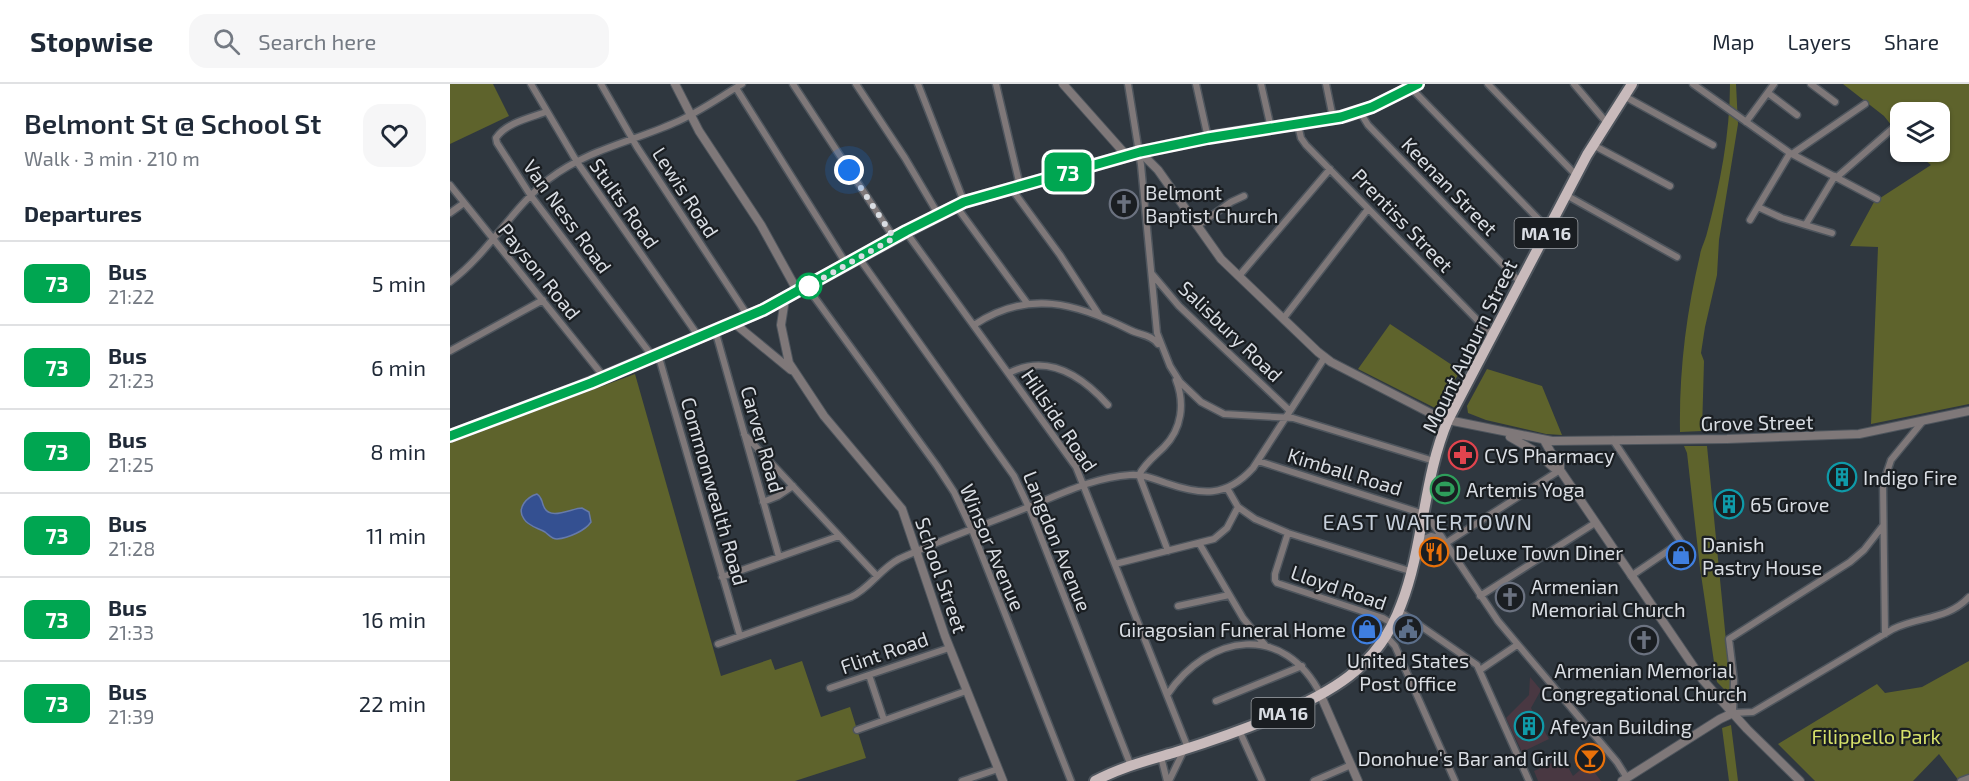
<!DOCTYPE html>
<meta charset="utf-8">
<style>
body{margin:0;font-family:"Exo 2",sans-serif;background:#f6f6f7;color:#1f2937;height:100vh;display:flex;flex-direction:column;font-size:22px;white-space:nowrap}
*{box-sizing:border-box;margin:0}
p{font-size:20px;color:#747a83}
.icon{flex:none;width:33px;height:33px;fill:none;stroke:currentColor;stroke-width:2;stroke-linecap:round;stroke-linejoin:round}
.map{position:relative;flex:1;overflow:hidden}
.panel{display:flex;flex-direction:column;background:#fff;width:450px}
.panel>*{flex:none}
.badge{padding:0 12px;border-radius:9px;font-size:21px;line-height:39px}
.tools{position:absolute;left:1440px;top:18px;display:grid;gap:12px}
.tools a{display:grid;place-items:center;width:60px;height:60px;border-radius:12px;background:#fff;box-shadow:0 2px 4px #0004;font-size:30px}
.you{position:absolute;width:30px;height:30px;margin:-15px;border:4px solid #fff;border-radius:50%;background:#1a73e8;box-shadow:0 0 0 9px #1a73e833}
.map>.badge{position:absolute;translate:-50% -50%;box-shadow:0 0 0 3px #fff}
h2{padding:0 24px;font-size:22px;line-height:54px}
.round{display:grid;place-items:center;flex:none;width:63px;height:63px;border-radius:18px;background:#f6f6f7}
.overview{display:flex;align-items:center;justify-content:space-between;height:102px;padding:0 24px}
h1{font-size:28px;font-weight:600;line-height:45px}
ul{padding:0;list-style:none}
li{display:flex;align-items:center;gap:18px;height:84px;padding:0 24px;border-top:2px solid #e0e1e3}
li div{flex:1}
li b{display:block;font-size:22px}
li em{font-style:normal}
li .badge{min-width:66px;font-weight:700;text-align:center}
header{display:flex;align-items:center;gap:36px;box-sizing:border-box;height:84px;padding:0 30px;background:#fff;border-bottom:2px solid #e0e1e3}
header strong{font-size:28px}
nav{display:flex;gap:33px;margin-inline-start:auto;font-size:21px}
.search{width:420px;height:54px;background:#f6f6f7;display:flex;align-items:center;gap:15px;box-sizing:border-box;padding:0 21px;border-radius:18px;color:#747a83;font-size:22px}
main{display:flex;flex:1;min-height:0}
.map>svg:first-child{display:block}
.education{fill:#493842}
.green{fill:#5e632c}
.water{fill:#345091;stroke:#667aaa;stroke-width:1.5}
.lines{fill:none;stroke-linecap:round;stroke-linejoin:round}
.minor-casing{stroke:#4e555d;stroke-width:9}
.tertiary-casing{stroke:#4e555d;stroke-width:10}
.primary-casing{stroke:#4e555d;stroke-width:14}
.minor{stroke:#7f7879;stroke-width:6}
.tertiary{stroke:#7f7879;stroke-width:8}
.primary{stroke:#c8babb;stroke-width:10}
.line-casing{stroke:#fff;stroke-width:14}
.line{stroke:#00a651;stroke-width:9}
.walk{stroke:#d9dde3;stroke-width:6;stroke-dasharray:0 10.8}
.stop-dot{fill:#fff;stroke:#00a651;stroke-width:3}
.labels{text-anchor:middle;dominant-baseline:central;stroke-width:4.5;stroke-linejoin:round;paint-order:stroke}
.shield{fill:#1a1e22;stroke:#a0a4a9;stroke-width:1.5}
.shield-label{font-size:18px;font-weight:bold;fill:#d9dde3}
.street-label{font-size:20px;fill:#d9dde3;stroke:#1a1e22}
.poi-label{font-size:20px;fill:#d9dde3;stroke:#1a1e22;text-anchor:start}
.park-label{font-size:20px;fill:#d6e16a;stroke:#1a1e22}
.quarter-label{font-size:22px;letter-spacing:1.5px;fill:#c6cfda;stroke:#1a1e22}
</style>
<header>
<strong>Stopwise</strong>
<div class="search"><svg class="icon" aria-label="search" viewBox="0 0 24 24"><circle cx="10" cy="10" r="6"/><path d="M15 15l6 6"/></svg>Search here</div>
<nav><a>Map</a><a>Layers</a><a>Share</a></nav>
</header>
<main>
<section class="panel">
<div class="overview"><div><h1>Belmont St @ School St</h1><p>Walk · 3 min · 210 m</p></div><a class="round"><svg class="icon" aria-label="heart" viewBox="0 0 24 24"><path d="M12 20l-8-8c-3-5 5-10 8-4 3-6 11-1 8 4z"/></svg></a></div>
<h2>Departures</h2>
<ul>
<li><span class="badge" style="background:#00a651;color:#fff">73</span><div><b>Bus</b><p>21:22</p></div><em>5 min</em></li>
<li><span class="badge" style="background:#00a651;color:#fff">73</span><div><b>Bus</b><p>21:23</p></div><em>6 min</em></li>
<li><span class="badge" style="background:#00a651;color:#fff">73</span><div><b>Bus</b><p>21:25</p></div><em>8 min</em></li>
<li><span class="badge" style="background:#00a651;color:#fff">73</span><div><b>Bus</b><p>21:28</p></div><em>11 min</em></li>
<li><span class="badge" style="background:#00a651;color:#fff">73</span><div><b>Bus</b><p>21:33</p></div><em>16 min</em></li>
<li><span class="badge" style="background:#00a651;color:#fff">73</span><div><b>Bus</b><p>21:39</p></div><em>22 min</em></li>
</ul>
</section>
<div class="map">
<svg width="1519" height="697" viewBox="0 0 1519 697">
<rect width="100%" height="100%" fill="#2f373f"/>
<path class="education" d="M1080,593l11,13 -10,18 18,31 -27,13 -16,-34 23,-23z
M1113,674l10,18 13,-11 6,4 9,12h-63l-4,-10z"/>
<path class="green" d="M0,0h43l16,32 -59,28z
M1280,0h6l2,40 -19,116 -2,35 -12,52 -4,26 3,8 -2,70 -22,1c-1,-60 6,-118 20,-177 1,-7 5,-14 7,-22 13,-48 23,-99 23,-149z
M1393,0h126v320l-98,20 7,-177 -28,-1 24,-44 57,-37 -16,-13h25v-40h-40v24l-16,-20z
M940,240l71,47 -26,37 -77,-39z
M1037,285l55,17 20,49 -16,-1 -60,-14 -18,-7 -1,-7z
M185,290l86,302 50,-17 4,11 27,-9 19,56 29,-10 16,51 -71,23h-345v-338z
M1234,362h23l24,246 -2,2 -12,-12 -17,-114 -13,-115z
M1519,577v120h-10l-20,-27 -26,27h-98l-37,-37 99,-60 8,9 37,-6z
M1281,641l7,56h-9l-7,-53z"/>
<path class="water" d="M87,410c6,4 4,7 7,13 6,14 28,1 38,1l7,4 2,10c-6,9 -23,16 -34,17 -5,0 -8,-4 -12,-7 -7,-4 -17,-6 -21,-13 -8,-11 3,-22 13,-25z"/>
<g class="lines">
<g class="minor-casing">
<path id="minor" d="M81,0l46,78 122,175
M151,0l36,63 111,169
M343,0l101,154
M406,0l49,74 33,56
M468,0l46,118
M546,0l24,102
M678,0l13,81 16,168 13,33 10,16 21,20 23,12 69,4 141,43
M746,0l12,54
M811,0l10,44
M876,0l7,34
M1038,0l88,91
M1124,0l33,39
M1243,0l97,69 87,46
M1361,0l24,18
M286,4l111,177
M961,4l137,141
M1318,9l29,22
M1174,12l89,49
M96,28c-17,6 -40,11 -50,26l1,5 34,53 122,161
M910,28l8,13 152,157
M1296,38l28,-38
M848,41l3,13 5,7 186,190
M1143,61l77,41
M1342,70l73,-50
M1387,93l55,-48
M0,101l154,192
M561,104l49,67 39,60
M1116,111l111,62
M506,122l71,97
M1308,123l24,11 50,15
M0,129l14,-10
M1300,136l40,-67
M1356,140l29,-48
M747,142l34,-24 13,-6
M456,148l170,235 112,281
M409,174l155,218 17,36 100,254
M702,190l27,32 111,105
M789,192l91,-107
M0,198c38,-28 61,-73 99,-103 38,-29 82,-37 125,-56 24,-10 46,-26 68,-39
M357,203l130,179 17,26 18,38 99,251
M833,235l85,-110
M524,241c54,-36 102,-22 156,5 10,5 22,5 28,14
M265,246l64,227
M0,267l93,-51
M208,270l82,282
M559,289c39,-20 73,3 99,32
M294,350l133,142
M1163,356l68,102 -50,34
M808,377l169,54 71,106 119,141 10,16
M777,404l11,19 17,12 33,14 122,38
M313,418l15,-6 15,-10
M1432,443l-18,23 -14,12 -121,77 5,41 -1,33 20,-1 140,-83c26,-13 55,-9 76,-32
M838,449l-13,41v6l2,3 106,35 10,6
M969,457l12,-5 12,3
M749,459l44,75 22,27
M996,459l114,-73
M718,467l-29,-76c6,-12 16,-19 25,-28 18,-18 21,-44 12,-67
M665,480l99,-25 13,-11 11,-21
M272,493l117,-41
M1030,512l115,-73
M728,522l51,-11
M949,527l78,54 52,116
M1435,550l-2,-150 8,-24 32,-39
M935,551l10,11 60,135
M268,560l133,-47c19,-9 29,-28 48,-38 41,-19 85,-34 127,-51 33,-13 68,-31 104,-33 13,-1 24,4 36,8 35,12 60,15 87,-15l72,-111
M1030,586l37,-25
M419,591l15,45
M380,604l119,-40
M717,611c42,-62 117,-73 154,0
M766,617l86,-35
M407,646l109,-39
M789,646l23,51
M711,673l6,24
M512,697l36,-12
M719,697l15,-31
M864,697l37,-16
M1511,697l8,-3"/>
</g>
<g class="tertiary-casing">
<path id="tertiary" d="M225,0l24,47 62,94 37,67
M613,0l64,72
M690,68l18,18 63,89 97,93 13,10 103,53 14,5 104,21 175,-2 132,-5 110,-23
M335,215l-4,26 8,38 35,53 78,93 43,127 58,145
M284,239l57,47
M1060,353l23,13 21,18 6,2
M1094,356l9,16 7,8v6l142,209 45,50 53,52
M871,612l37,85
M1172,697l98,-62 13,-6"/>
</g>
<g class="primary-casing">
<path id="primary" d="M0,352l127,-48 186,-78 143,-78 58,-30 176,-50 76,-16 131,-20 25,-9 46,-23
M645,697c26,-14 54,-21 81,-29 32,-10 64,-21 95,-34 58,-24 107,-50 130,-113 23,-59 22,-127 47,-185l139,-265 45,-71"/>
</g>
<use href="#minor" class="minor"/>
<use href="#tertiary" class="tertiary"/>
<use href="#primary" class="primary"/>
</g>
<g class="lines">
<g class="line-casing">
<path id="line" d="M0,352l141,-53 172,-73 143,-79 58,-29 176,-50 68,-14 133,-21 31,-10 46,-23"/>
</g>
<use href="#line" class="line"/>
<path class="walk" d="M359,202l-2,1 87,-49 -45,-68"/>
</g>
<defs>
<g id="church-ring" transform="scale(1.5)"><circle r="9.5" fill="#1a1e22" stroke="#6b7280" stroke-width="1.5"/><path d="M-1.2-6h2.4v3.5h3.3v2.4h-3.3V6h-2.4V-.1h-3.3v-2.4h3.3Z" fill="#6b7280"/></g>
<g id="pharmacy-ring" transform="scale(1.5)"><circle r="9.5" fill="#1a1e22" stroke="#e0444e" stroke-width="1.5"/><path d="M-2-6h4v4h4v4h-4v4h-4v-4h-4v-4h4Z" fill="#e0444e"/></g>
<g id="building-ring" transform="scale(1.5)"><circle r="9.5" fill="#1a1e22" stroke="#0f9aa8" stroke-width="1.5"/><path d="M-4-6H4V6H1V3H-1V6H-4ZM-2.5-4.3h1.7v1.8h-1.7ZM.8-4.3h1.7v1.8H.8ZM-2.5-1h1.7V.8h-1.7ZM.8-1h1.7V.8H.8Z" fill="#0f9aa8"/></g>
<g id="stadium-ring" transform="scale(1.5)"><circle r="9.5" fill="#1a1e22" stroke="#2e9e5b" stroke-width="1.5"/><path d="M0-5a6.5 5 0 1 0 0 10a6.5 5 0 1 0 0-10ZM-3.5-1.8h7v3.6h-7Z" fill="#2e9e5b"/></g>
<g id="restaurant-ring" transform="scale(1.5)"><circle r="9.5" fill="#1a1e22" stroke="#e8710a" stroke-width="1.5"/><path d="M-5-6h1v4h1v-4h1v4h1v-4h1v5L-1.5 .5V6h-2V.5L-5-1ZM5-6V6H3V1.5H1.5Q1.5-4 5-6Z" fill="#e8710a"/></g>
<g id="shop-ring" transform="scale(1.5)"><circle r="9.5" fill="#1a1e22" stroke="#3f7fe0" stroke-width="1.5"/><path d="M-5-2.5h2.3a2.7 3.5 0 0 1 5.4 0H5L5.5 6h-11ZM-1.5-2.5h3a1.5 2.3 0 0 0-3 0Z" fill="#3f7fe0"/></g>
<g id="civic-ring" transform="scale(1.5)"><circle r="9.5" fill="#1a1e22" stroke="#5c6f8a" stroke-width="1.5"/><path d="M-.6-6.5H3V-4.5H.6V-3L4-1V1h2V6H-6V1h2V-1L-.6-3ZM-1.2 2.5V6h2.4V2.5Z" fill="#5c6f8a"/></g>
<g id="bar-ring" transform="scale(1.5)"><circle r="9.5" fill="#1a1e22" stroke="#e8710a" stroke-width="1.5"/><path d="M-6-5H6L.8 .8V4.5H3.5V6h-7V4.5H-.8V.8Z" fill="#e8710a"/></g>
</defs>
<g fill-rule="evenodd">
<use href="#church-ring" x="674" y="120"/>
<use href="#pharmacy-ring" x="1013" y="371"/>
<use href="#building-ring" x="1392" y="393"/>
<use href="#stadium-ring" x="995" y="405"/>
<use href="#building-ring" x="1279" y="420"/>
<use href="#restaurant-ring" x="984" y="468"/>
<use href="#shop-ring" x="1231" y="471"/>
<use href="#church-ring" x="1060" y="513"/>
<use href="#shop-ring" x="917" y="545"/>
<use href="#civic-ring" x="958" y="545"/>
<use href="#church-ring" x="1194" y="556"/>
<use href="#building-ring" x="1079" y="642"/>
<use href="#bar-ring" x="1140" y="674"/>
</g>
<circle class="stop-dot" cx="359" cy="202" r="12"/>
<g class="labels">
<g class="shield">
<rect x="1064.5" y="134" width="63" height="30" rx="4.5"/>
<rect x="801.5" y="614" width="63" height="30" rx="4.5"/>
</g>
<g class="shield-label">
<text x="1096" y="149">MA 16</text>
<text x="833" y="629">MA 16</text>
</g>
<g class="street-label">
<text transform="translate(1000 102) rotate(46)">Keenan Street</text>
<text transform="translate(236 108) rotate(57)">Lewis Road</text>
<text transform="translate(175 119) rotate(55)">Stults Road</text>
<text transform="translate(118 132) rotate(54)">Van Ness Road</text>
<text transform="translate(953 136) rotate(46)">Prentiss Street</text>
<text transform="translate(90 187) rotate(51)">Payson Road</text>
<text transform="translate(781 247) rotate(44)">Salisbury Road</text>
<text transform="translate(1019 262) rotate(-64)">Mount Auburn Street</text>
<text transform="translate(610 336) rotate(56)">Hillside Road</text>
<text transform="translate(1307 338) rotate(-1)">Grove Street</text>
<text transform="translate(313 355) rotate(74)">Carver Road</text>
<text transform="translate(895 387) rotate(17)">Kimball Road</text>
<text transform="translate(265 407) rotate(74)">Commonwealth Road</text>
<text transform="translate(608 457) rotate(68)">Langdon Avenue</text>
<text transform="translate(543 463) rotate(67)">Winsor Avenue</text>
<text transform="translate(492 491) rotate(71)">School Street</text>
<text transform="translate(889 503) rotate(19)">Lloyd Road</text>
<text transform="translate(434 568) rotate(-19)">Flint Road</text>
</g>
<g class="poi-label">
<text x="695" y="108">Belmont<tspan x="695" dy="23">Baptist Church</tspan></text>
<text x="1034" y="371">CVS Pharmacy</text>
<text x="1413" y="393">Indigo Fire</text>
<text x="1016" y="405">Artemis Yoga</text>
<text x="1300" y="420">65 Grove</text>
<text x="1252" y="460">Danish<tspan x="1252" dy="23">Pastry House</tspan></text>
<text x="1005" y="468">Deluxe Town Diner</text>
<text x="1081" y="502">Armenian<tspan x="1081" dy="23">Memorial Church</tspan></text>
<text x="896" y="545" text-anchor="end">Giragosian Funeral Home</text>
<text x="958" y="576" text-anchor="middle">United States<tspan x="958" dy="23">Post Office</tspan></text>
<text x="1194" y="586" text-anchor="middle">Armenian Memorial<tspan x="1194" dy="23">Congregational Church</tspan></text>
<text x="1100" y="642">Afeyan Building</text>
<text x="1119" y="674" text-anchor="end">Donohue's Bar and Grill</text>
</g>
<g class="park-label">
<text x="1426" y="652">Filippello Park</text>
</g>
<g class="quarter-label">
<text x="978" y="437">EAST WATERTOWN</text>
</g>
</g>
</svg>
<div class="tools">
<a><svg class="icon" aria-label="layers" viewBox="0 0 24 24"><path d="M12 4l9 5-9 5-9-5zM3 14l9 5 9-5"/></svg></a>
</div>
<div class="you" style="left:399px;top:86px"></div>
<b class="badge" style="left:618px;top:88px;background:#00a651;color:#fff">73</b>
</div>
</main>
